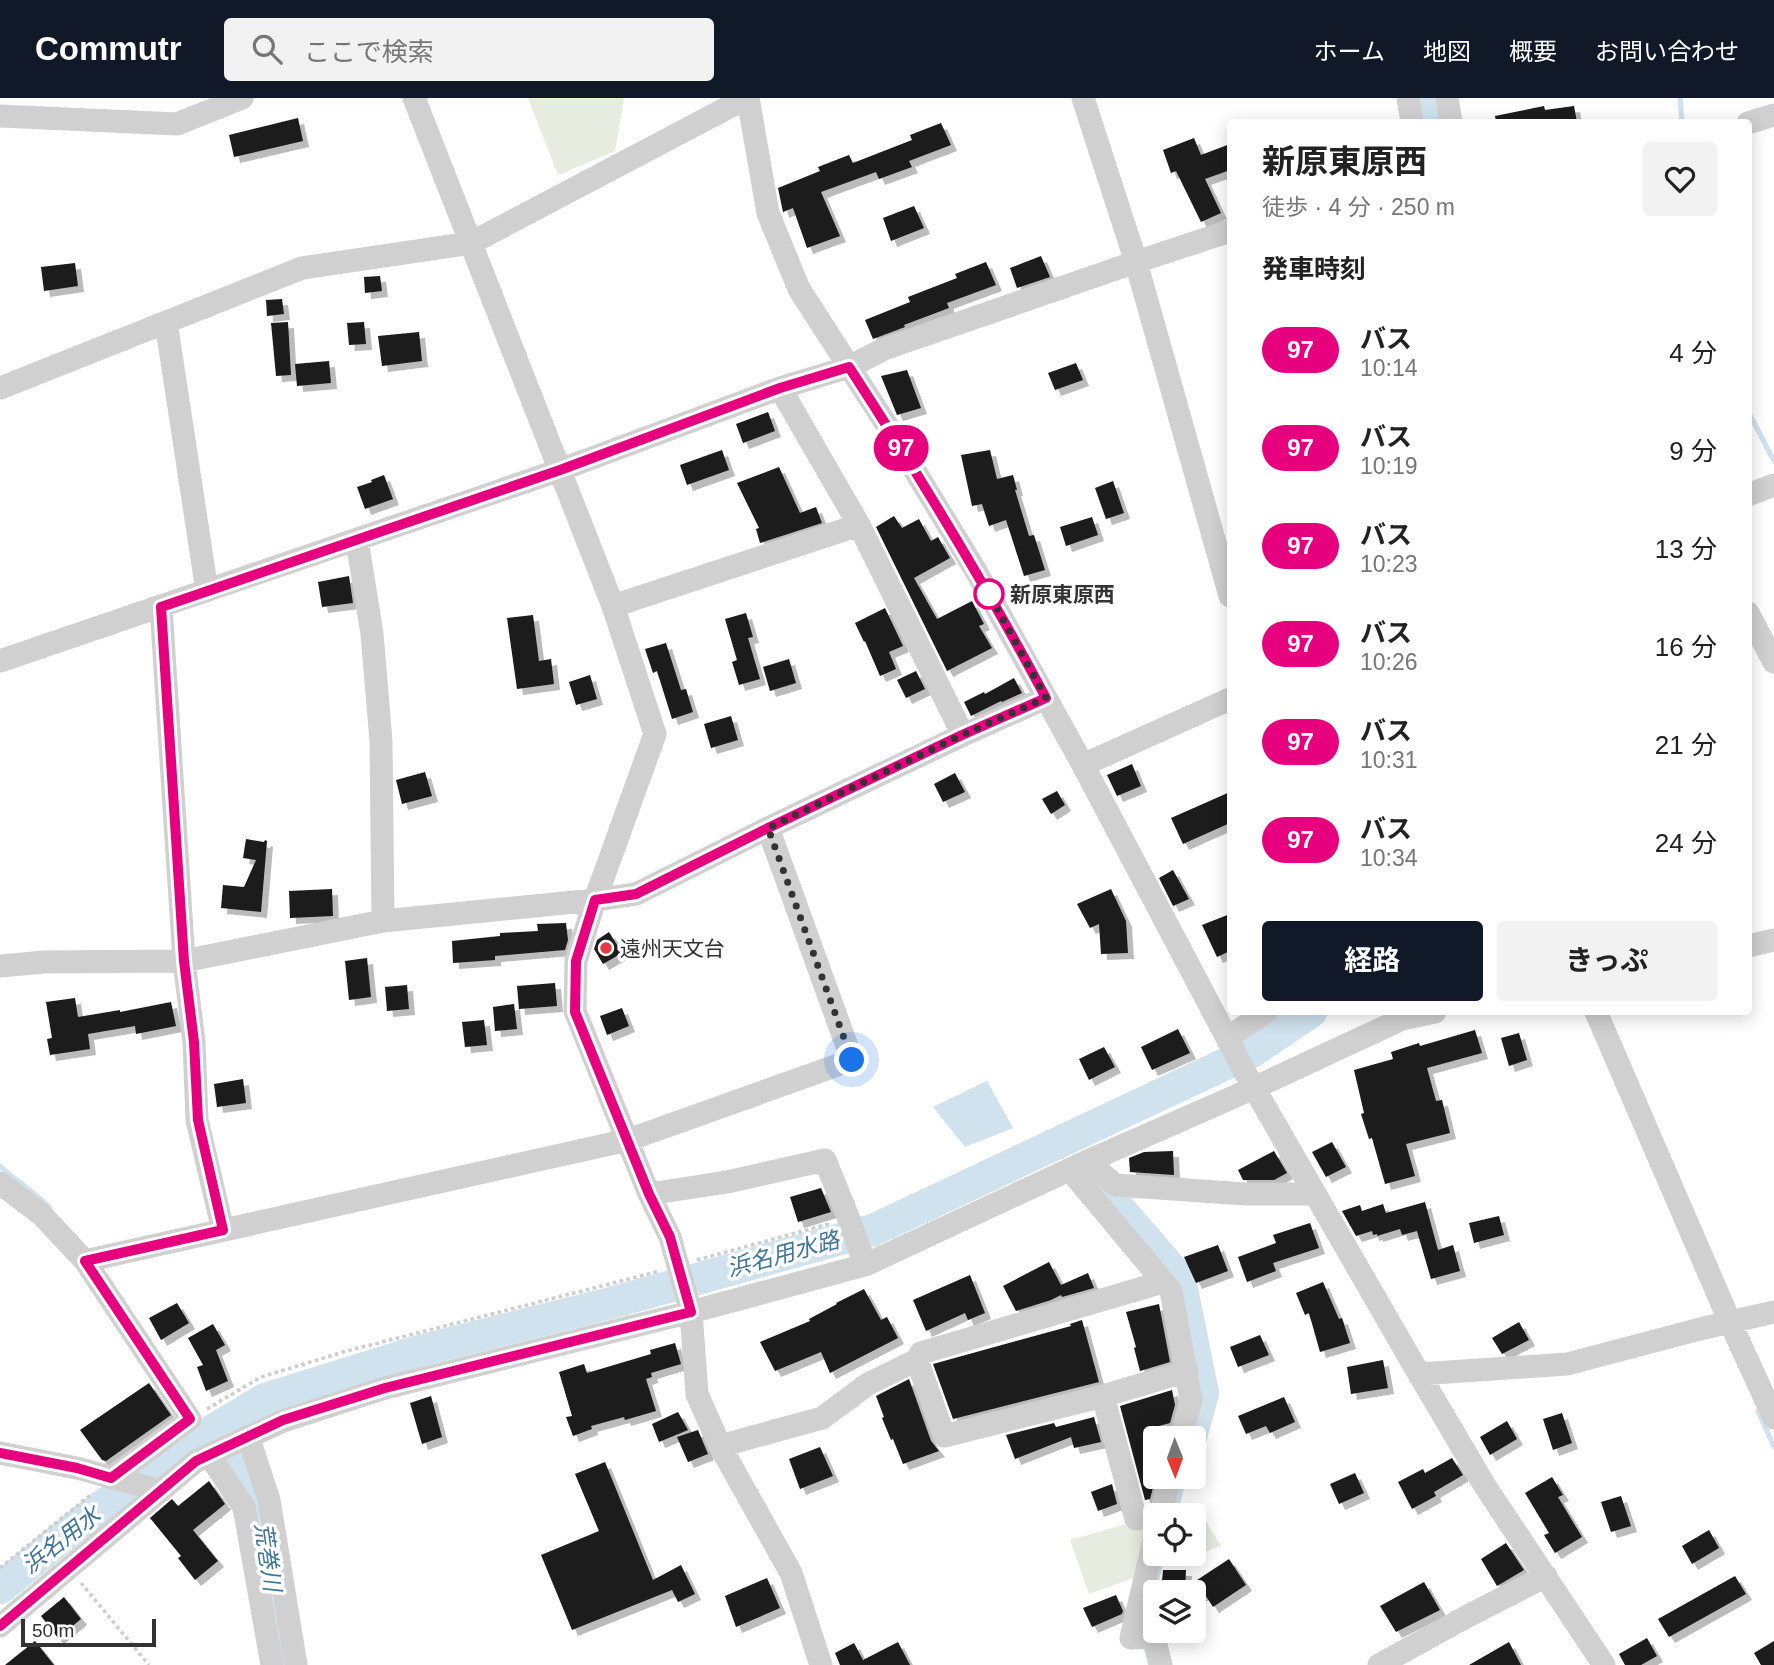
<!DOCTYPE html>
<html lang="ja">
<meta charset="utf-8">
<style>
body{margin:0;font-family:Helvetica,"Noto Sans JP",sans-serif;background:#f2f2f2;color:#222;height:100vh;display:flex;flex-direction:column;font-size:26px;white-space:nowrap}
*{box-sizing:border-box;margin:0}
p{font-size:23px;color:#767676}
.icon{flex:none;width:38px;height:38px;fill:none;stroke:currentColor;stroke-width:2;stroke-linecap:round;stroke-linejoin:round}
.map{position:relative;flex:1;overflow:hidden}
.side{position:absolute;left:1227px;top:21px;width:525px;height:896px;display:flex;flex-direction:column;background:#fff;border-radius:7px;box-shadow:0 4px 18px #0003}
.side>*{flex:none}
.badge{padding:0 14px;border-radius:23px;font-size:24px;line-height:46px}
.needle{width:46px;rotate:179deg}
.tools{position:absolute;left:1143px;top:1328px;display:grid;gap:14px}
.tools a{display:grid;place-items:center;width:63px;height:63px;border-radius:7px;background:#fff;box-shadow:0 4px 18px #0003;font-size:35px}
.scale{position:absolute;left:21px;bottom:18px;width:135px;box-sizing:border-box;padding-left:7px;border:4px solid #333;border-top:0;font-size:19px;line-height:24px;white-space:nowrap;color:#333;-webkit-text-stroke:5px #fff;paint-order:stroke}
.you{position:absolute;width:35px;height:35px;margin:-18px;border:5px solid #fff;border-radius:50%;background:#1a73e8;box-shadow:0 0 0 10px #1a73e833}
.map>.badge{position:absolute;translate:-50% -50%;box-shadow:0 0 0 4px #fff}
h2{padding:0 35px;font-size:26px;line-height:63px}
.round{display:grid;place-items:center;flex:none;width:74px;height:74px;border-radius:7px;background:#f2f2f2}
.head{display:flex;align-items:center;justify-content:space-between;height:119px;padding:0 35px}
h1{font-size:33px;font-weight:700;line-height:52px}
.action{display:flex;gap:14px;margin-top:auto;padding:14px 35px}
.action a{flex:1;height:80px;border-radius:7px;background:#111827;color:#fff;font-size:28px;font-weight:700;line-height:80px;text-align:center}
.action a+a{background:#f2f2f2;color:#222}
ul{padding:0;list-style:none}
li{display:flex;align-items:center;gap:21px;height:98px;padding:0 35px}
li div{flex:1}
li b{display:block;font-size:26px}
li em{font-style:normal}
li .badge{min-width:77px;font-weight:700;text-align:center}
header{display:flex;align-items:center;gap:42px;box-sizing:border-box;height:98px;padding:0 35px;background:#111827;color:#fff}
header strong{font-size:33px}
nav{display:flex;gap:38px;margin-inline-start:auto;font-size:24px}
.search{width:490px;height:63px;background:#f2f2f2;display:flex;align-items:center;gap:18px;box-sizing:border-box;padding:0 24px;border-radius:7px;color:#767676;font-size:26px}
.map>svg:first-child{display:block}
.green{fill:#e6ecdf}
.water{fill:#cfe2ee}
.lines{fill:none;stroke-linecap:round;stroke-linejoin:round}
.stream{stroke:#cfe2ee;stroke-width:5}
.river{stroke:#cfe2ee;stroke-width:32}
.building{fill:#1a1a1a;filter:url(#shadow)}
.path{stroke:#cdcdcd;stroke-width:3.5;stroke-dasharray:3.5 3.5;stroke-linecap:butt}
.minor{stroke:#d0d0d0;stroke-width:23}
.line-casing{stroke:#fff;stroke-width:16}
.line{stroke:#e6007e;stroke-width:10}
.walk{stroke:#333;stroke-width:7;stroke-dasharray:0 12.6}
.stop-dot{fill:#fff;stroke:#e6007e;stroke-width:3.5}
.poi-dot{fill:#e63946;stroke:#fff;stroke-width:2.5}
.labels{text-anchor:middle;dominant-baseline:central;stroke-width:7;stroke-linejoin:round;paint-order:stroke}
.stop-label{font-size:21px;font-weight:bold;fill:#333;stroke:#fff;text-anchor:start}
.poi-label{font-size:21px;fill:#333;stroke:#fff;text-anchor:start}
.water-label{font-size:23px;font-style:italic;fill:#3f7597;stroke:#fff}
</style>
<header>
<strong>Commutr</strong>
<div class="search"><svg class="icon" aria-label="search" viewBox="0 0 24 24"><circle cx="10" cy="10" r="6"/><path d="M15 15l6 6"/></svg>ここで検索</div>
<nav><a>ホーム</a><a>地図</a><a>概要</a><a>お問い合わせ</a></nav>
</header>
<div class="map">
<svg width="1774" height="1567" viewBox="0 0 1774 1567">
<defs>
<filter id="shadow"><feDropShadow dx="6" dy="6" stdDeviation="0" flood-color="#0004"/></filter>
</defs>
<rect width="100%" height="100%" fill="#fff"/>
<path class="green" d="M528,0h96l-9,53 -57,24z
M1196,1407l25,41 -132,48 -19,-54 85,-24v38h39v-38l-35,-1z"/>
<path class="water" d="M987,983l26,47 -48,19 -32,-40z
M1194,1304l13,3 -13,49v-16h-10z
M1174,1379h13l-10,38 -14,1z
M1155,1456h11l-17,63 -2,25 6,23h-5l-5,-20z"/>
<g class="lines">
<path class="stream" d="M1680,0l2,24
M1748,313l26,50
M0,1068c16,15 35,26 50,42
M1758,1313l16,36
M196,1320l9,15"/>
<path class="river" d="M1431,0l3,24
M1087,1073l93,108 23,114 -12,44
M239,1355l21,47 12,100 11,65
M0,1490l81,-66 90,-67 94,-56 154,-48 188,-47 266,-74 380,-179 58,-39"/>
</g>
<path class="building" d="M1544,8l1,4 29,-4 3,16h-81l-1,-6z
M298,20l5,23 -69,16 -5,-22z
M941,25l10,22 -42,16 3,6 -33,12 -3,-7 -55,20 19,44 -33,12 -14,-40 -10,4 -5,-24 42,-17 -2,-4 31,-12 4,8 59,-23 -2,-5z
M1194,40l7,17 29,-11v26l-25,9 16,34 -20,9 -25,-51 -5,2 -8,-23z
M914,108l10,22 -33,13 -8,-23z
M1041,158l9,21 -33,11 -7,-20z
M986,164l10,23 -49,18 2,5 -45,17 1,2 -32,12 -8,-19 45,-18 -2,-5 49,-19 -2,-4z
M75,165l3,23 -34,5 -3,-24z
M380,178l2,15 -17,2 -1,-16z
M282,201l2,15 -17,2 -1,-16z
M288,224l3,53 -15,1 -5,-53z
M364,224l2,22 -17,1 -2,-22z
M419,234l3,29 -40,5 -4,-30z
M329,263l2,22 -34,3 -2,-22z
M1076,265l7,17 -28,10 -7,-17z
M907,272l14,38 -24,7 -16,-39z
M768,314l7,19 -32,12 -7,-19z
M722,352l7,20 -42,15 -7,-20z
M990,352l7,29 16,-4 4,15h-2l14,46 5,-1 11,35 -21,6 -18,-56 -17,6 -7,-22 -10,2 -11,-51z
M779,369l21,46 16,-6 6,16 -62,20 -4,-14 3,-1 -22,-45z
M384,377l9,24 -28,10 -8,-22 15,-5 -1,-2z
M1113,383l11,32 -18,6 -11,-31z
M894,418l8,12 17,-9 12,22 7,-4 12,21 -36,20 23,41 35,-18 12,23 -5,2 13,22 -45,23 -71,-144z
M1092,419l6,18 -32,11 -6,-19z
M349,478l4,27 -31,4 -4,-25z
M885,510l18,38 -14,6 7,17 -16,7 -15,-35 -1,1 -9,-19z
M746,515l7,24 -5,1 12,41 -21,6 -7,-23 5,-2 -12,-41z
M533,517l6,46 12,-2 3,25 -37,5 -10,-71z
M666,545l15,47 5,-1 7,23 -21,7 -15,-48 -4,2 -8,-24z
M789,561l7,24 -26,8 -7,-24z
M916,573l9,18 -19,9 -9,-18z
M590,577l7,24 -21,6 -7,-23z
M1014,580l8,15 -20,9 -1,-1 -30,15 -7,-14 20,-10 1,2z
M731,618l7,24 -27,8 -7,-24z
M1132,666l9,22 -24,10 -10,-21z
M425,674l7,24 -30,8 -6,-24z
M955,675l10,19 -22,10 -9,-18z
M1057,693l8,14 -14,9 -9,-15z
M1230,694v31l-47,21 -12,-26z
M246,741l18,3 1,-2 2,1 -6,71 -40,-4 2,-23 21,2 12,-27 -13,-2z
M1173,772l16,29 -16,7 -14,-28z
M332,791l1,27 -43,2 -1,-27z
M1111,791l15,32 2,32 -27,1 -2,-30 -9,4 -13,-24z
M1230,816v37l-13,6 -15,-32z
M566,825l2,17 -3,10 -70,6v4l-42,3 -1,-22 48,-5v-3l38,-2 -1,-7z
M609,834l13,21 -19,11 -9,-15 3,-9z
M367,860l4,39 -22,3 -4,-39z
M555,885l2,23 -38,3 -2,-23z
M407,887l2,24 -22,2 -2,-24z
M75,900l3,19 42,-7v2l51,-10 5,24 -40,8 -1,-8 -47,8 2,15 -40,6 -3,-16 5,-1 -6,-36z
M514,906l3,25 -22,2 -2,-24z
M622,910l7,18 -22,9 -7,-19z
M484,922l3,25 -22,2 -3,-25z
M1178,931l12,24 -38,17 -11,-23z
M1475,932l7,23 -55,15 9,33 6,-1 8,33 -44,11 9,32 -30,8 -13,-46 -3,1 -8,-25 3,-1 -10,-43 39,-11 -2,-7 28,-9 1,3z
M1519,935l8,27 -18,6 -8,-28z
M1104,949l11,20 -26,13 -10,-21z
M243,981l3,24 -29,4 -3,-23z
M1332,1044l14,25 -20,10 -14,-25z
M1173,1053l1,24 -44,-3 -1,-14 15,-6z
M1274,1053l13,22 -13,7h-31l-5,-10z
M821,1090l10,24 -33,10 -8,-25z
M1425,1104l13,48 15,-5 7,26 -29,8 -14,-48 -15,4 -2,-6 -23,7v-2l-4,1 -1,-4 -16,5 -14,-25 18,-6 2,6 21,-7 3,9z
M1499,1118l5,19 -30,8 -5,-20z
M1310,1125l9,25 -46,15 3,8 -29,11 -9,-25 38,-14 -3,-8z
M1218,1147l10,26 -32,12 -12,-26z
M1049,1164l12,23 27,-12 6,15 -32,9 -1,-2 -10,5 -35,11 -13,-25z
M970,1177l15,38 -17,7 -3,-7 -39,18 -13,-31z
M1323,1184l16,37 3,-1 8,25 -30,9 -11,-39 -4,2 -9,-22z
M864,1191l17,31 6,-3 11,21 -68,35 -9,-21 -46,19 -15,-29 50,-21 -1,-2 28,-15 -1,-1z
M177,1205l12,20 -28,17 -12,-22z
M1159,1206l11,58 -30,9 -6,-23 2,-1 -10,-35z
M1082,1222l17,62 -146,37 -20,-55 138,-38 -1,-2z
M1519,1224l10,18 -27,14 -10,-16z
M213,1226l12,21 -9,5 12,31 -22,10 -9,-24 6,-2 -15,-27z
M1260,1237l9,20 -31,12 -8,-20z
M675,1245l6,21 -30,9 1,4 -6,2 10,32 -31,9 -1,-3 -33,9 1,3 -19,7 -7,-19 6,-1 -13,-44 25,-8 3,9 64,-19 -1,-4z
M1383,1262l5,28 -37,6 -4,-27z
M909,1281l22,62 8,10 -36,13 -10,-25 -2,1 -9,-22 2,-1 -8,-21z
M149,1285l22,32 -65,46 -4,-1 -22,-30z
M1172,1292l3,15 -5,18 -15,4v35l-5,1 5,17 -5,19 -5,1 -25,-94z
M431,1298l11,41 -20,7 -12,-41z
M1284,1299l11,25 -25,11 -4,-7 -20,8 -8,-18z
M678,1314l10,18 -29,12 -7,-18z
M1562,1315l10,30 -19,7 -10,-31z
M1094,1319l7,25 -27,6 -3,-11 -56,22 -9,-24 48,-12 2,4z
M1507,1323l10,18 -27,16 -10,-18z
M698,1332l10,24 -20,8 -11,-25z
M820,1349l13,29 -33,13 -11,-30z
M1452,1360l11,17 -29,17 2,4 -24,13 -14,-27 25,-13 2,4z
M605,1364l48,118 28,-15 14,29 -17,8 -6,-12 -100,40 -31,-75 58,-24 -24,-57z
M1355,1375l9,20 -25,11 -9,-20z
M1552,1379l11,18 -5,2 24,40 -27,16 -11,-18 5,-2 -24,-40z
M209,1383l16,23 -32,26 25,31 -23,19 -17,-22 3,-2 -31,-38 22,-19 6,7z
M1112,1386l5,20 -19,7 -7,-19z
M1621,1398l10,30 -20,6 -10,-30z
M1709,1432l10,18 -27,16 -10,-18z
M1506,1445l18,27 -27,16 -16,-27z
M1229,1461l17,26 -33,22 -9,-14 -10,7v-18z
M1163,1472h23l-1,22h-24z
M1735,1478l11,18 -77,43 -11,-18z
M767,1480l13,30 -44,19 -11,-31z
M1424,1484l16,28 -44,22 -16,-26z
M1116,1497l7,16 -1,3 -30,13 -9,-19z
M64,1499l17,22 -23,19 -17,-22z
M1647,1540l10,18 -16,9h-16l-6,-11z
M35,1543l19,24h-49z
M1774,1543v24h-13l-7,-12z
M898,1544l12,23h-70l-5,-12 19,-10 9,17z
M1509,1544l12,23h-52z"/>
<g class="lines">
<path class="path" d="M697,1162l135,-37
M207,1311l54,-32 7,-2 75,-23 317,-81
M0,1470l93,-75
M81,1485l68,82"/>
<path class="minor" d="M414,0l199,508 42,128 -60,166 -19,61 -1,50 74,183 21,43 21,75 6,82 23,52 71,127 30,92
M748,0l20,115 31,76 91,141 86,141 107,194 163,309 173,300 66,112 119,179
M1083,0l53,164 94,334
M1408,0l4,24
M1447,0l4,24
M0,18l177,8 65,-26
M1748,25l26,-8
M166,224l41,269
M0,290l302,-120 169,-25 275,-145
M780,290l79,137 104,210
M1748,397l26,-10
M357,442l15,94 9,107 2,180
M613,508l246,-81
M161,509l23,354 10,81 3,78 26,110
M1748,515l26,49
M0,563l560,-191 220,-82 69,-21 35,-18 252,-87 94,-31
M1083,667l147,-66
M1748,848l26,-6
M0,868l44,-4 140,-1 199,-40 212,-21 41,-6 132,-66 195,-93 83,-37
M1596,914l134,310 44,96
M1227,940l39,-26
M1088,1063l27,24 130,9h70
M1070,1072l101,121 20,109 -10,38
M0,1085l42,32 43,46 105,158 -79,59
M649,1096l78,-12 98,-22 24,59 16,46
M85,1163l543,-121 224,-80 -84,-232
M1163,1184l-242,71 -4,7 27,76 159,-40 84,-25
M1419,1276l148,-10 137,-36 70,-16
M1103,1298l33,123 24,-5
M248,1338l21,64 27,165
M720,1348l102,-28 46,-34 49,-24
M0,1355l77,15 84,23
M209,1357l35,52 28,158
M1160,1418l10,-39
M1155,1438l-24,102 23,-1 7,28
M0,1528l196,-165 87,-40 102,-33 306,-76 174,-47 223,-104 166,-73 148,-69 33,-7
M1379,1567l87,-48 80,-41"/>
</g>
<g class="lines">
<g class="line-casing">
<path id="line" d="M0,1355l77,15 34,10 79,-59 -105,-158 138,-31 -25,-110 -4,-78 -10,-81 -23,-354 399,-137 220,-82 69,-21c70,108 137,218 197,331l-84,37 -194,93 -132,66 -41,6 -19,61 -1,51 74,182 21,43 21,75 -306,76 -102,32 -17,8 -70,33 -196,165"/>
</g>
<use href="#line" class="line"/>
<path class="walk" d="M852,962l-84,-232 194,-93 84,-37 -59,-108 2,4"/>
</g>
<circle class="stop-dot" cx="989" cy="496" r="14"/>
<circle class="poi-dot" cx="606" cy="850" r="7"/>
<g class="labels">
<g class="stop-label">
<text x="1010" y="496">新原東原西</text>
</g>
<g class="poi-label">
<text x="620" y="850">遠州天文台</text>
</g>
<g class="water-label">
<text transform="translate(783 1156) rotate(-15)">浜名用水路</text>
<text transform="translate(61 1442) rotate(-38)">浜名用水</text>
<text transform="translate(268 1459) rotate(82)">荒巻川</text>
</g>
</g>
</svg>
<div class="tools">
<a><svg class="needle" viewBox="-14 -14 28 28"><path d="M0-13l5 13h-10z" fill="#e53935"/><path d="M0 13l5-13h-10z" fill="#767676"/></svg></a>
<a><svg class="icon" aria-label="locate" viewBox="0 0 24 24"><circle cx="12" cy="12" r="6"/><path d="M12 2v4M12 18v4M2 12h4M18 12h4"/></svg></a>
<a><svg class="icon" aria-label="layers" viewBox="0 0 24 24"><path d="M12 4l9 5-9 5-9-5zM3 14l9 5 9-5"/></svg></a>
</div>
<div class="scale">50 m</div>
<div class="you" style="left:852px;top:962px"></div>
<b class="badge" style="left:901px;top:350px;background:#e6007e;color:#fff">97</b>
<section class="side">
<div class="head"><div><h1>新原東原西</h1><p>徒歩 · 4 分 · 250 m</p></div><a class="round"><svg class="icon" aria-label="heart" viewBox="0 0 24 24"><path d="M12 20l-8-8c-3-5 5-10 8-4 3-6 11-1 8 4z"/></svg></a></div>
<h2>発車時刻</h2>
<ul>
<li><span class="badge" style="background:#e6007e;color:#fff">97</span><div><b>バス</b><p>10:14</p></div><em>4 分</em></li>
<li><span class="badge" style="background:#e6007e;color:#fff">97</span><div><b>バス</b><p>10:19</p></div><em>9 分</em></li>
<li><span class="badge" style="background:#e6007e;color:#fff">97</span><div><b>バス</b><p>10:23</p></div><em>13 分</em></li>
<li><span class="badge" style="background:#e6007e;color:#fff">97</span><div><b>バス</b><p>10:26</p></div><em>16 分</em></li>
<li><span class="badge" style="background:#e6007e;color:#fff">97</span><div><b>バス</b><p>10:31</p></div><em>21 分</em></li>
<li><span class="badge" style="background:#e6007e;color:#fff">97</span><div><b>バス</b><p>10:34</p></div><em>24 分</em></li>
</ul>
<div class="action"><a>経路</a><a>きっぷ</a></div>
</section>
</div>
